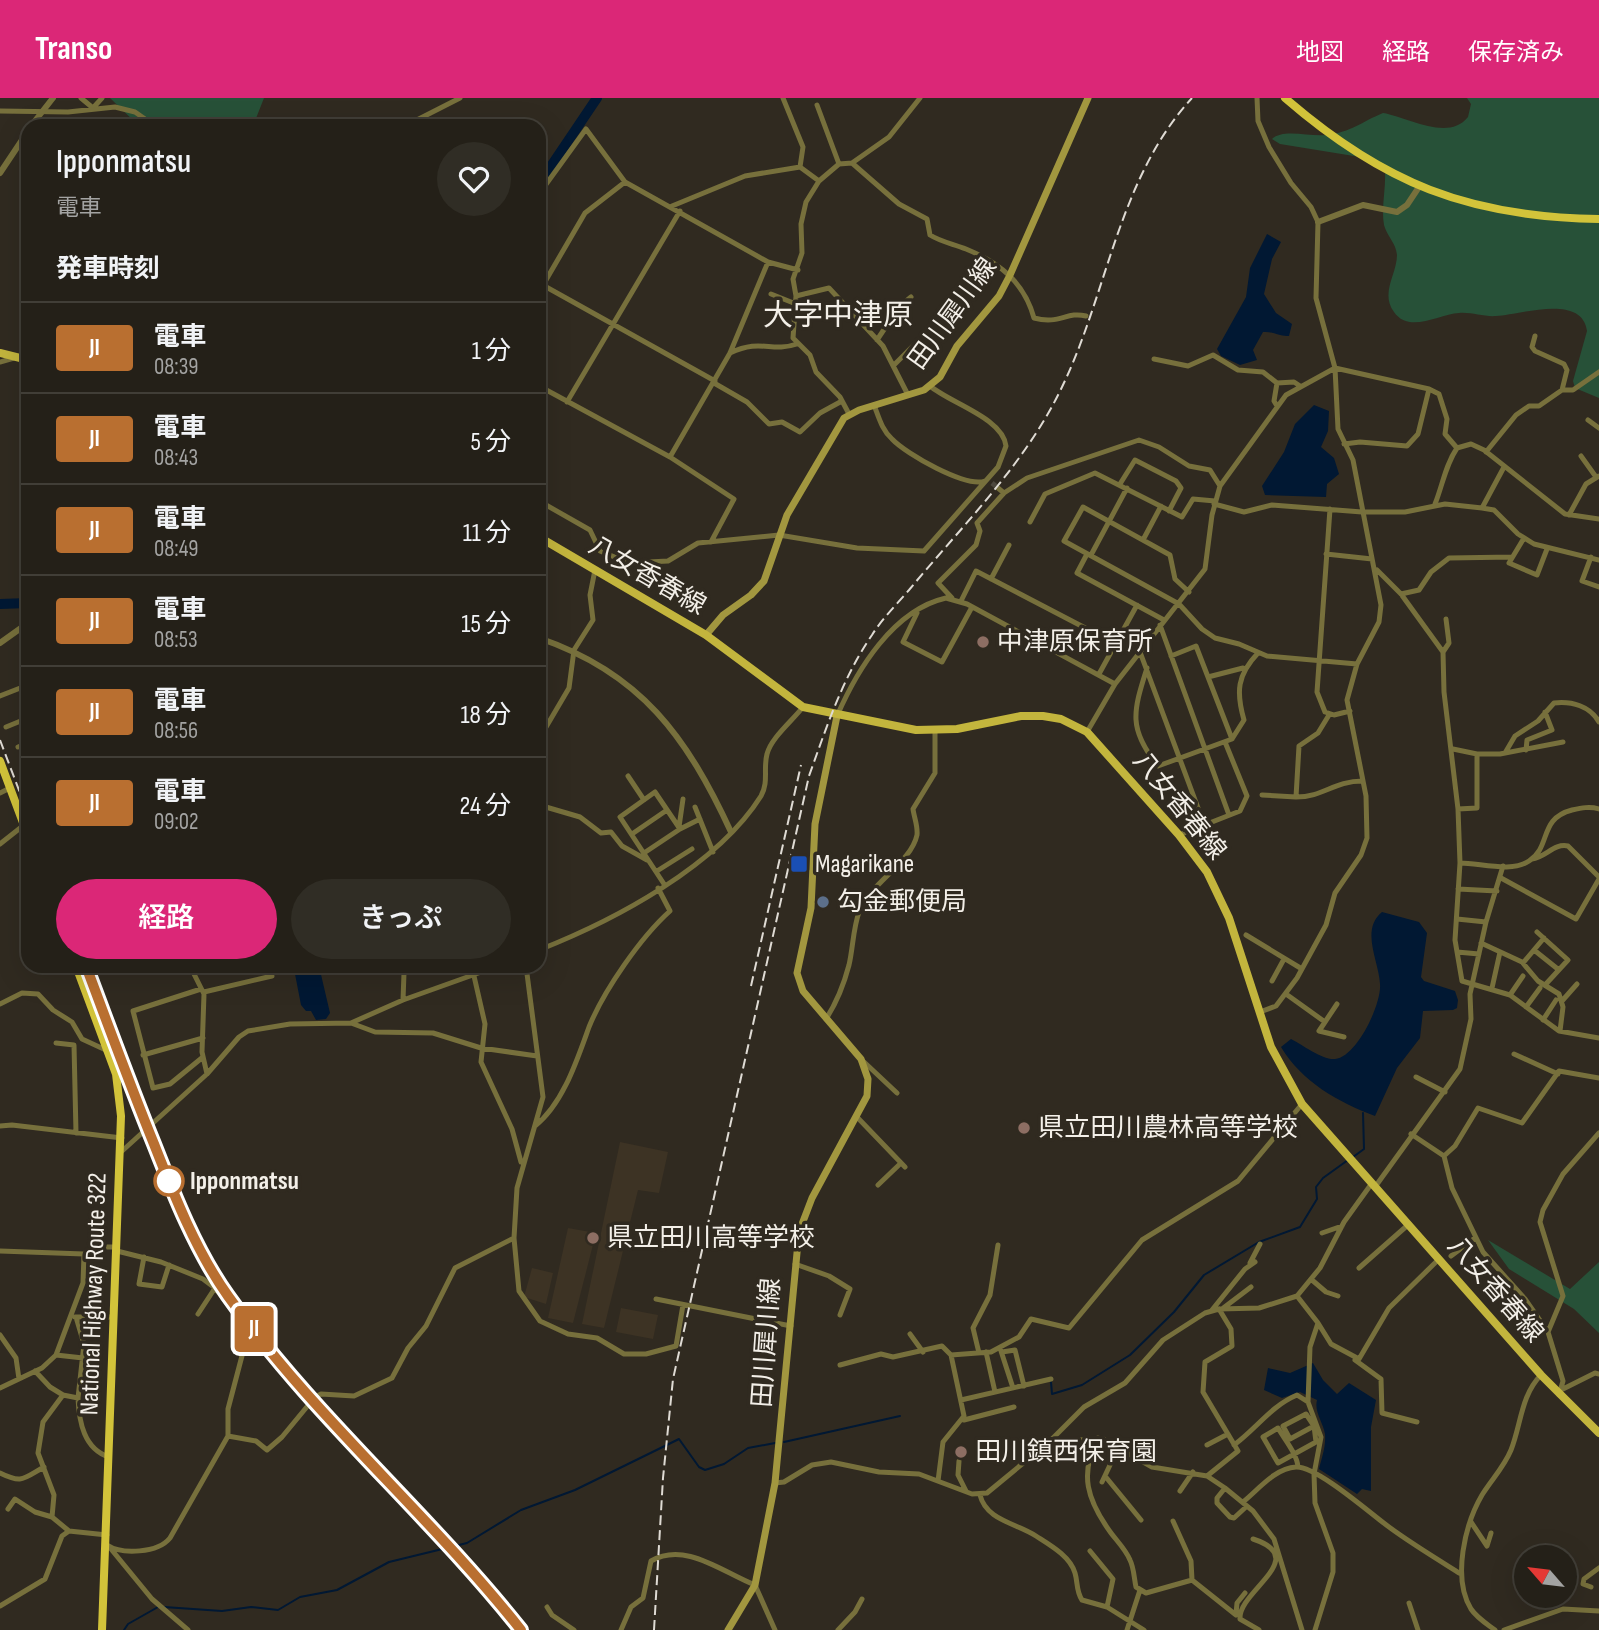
<!DOCTYPE html>
<html lang="ja">
<meta charset="utf-8">
<style>
body{margin:0;font-family:"Sofia Sans Condensed","Noto Sans JP",sans-serif;background:#302d25;color:#f1f3f6;height:100vh;display:flex;flex-direction:column;font-size:26px;white-space:nowrap}
*{box-sizing:border-box;margin:0}
p{font-size:23px;color:#a3a3a2}
.icon{flex:none;width:38px;height:38px;fill:none;stroke:currentColor;stroke-width:2;stroke-linecap:round;stroke-linejoin:round}
.map{position:relative;flex:1;overflow:hidden}
.side{position:absolute;left:21px;top:21px;width:525px;height:854px;display:flex;flex-direction:column;background:#242018;border-radius:21px;box-shadow:0 7px 28px #0002,0 0 0 2px #413e37}
.side>*{flex:none}
.badge{padding:0 14px;border-radius:5px;font-size:24px;line-height:46px}
.needle{width:46px;rotate:298deg}
.fabs{position:absolute;left:1514px;top:1447px;display:grid;gap:14px}
.fabs a{display:grid;place-items:center;width:63px;height:63px;border-radius:50%;background:#242018;box-shadow:0 7px 28px #0002,0 0 0 2px #413e37;font-size:35px}
.map>.badge{position:absolute;translate:-50% -50%;box-shadow:0 0 0 4px #fff}
h2{padding:0 35px;font-size:26px;line-height:63px}
.round{display:grid;place-items:center;flex:none;width:74px;height:74px;border-radius:37px;background:#302d25}
.headline{display:flex;align-items:center;justify-content:space-between;height:119px;padding:0 35px}
h1{font-size:33px;font-weight:600;line-height:52px}
.button{display:flex;gap:14px;margin-top:auto;padding:14px 35px}
.button a{flex:1;height:80px;border-radius:42px;background:#db2777;color:#fff;font-size:28px;font-weight:600;line-height:80px;text-align:center}
.button a+a{background:#302d25;color:#f1f3f6}
ul{padding:0;list-style:none}
li{display:flex;align-items:center;gap:21px;height:91px;padding:0 35px;border-top:2px solid #413e37}
li div{flex:1}
li b{display:block;font-size:26px}
li em{font-style:normal}
li .badge{min-width:77px;font-weight:700;text-align:center}
header{display:flex;align-items:center;gap:42px;box-sizing:border-box;height:98px;padding:0 35px;background:#db2777;color:#fff}
header strong{font-size:33px}
nav{display:flex;gap:38px;margin-inline-start:auto;font-size:24px}
.map>svg:first-child{display:block}
.built{fill:#3d3324}
.green{fill:#275138}
.water{fill:#011833}
.lines{fill:none;stroke-linecap:round;stroke-linejoin:round}
.stream{stroke:#011833;stroke-width:2}
.river{stroke:#011833;stroke-width:10}
.minor-tunnel{stroke:#4d483e;stroke-width:5;stroke-dasharray:5 2.5;stroke-linecap:butt}
.minor{stroke:#77703c;stroke-width:5}
.tertiary{stroke:#77703c;stroke-width:6}
.secondary{stroke:#a2973f;stroke-width:7}
.primary{stroke:#c3b53d;stroke-width:8}
.trunk{stroke:#d2c33a;stroke-width:8}
.rail{stroke:#dfdbd4;stroke-width:2;stroke-dasharray:10 5;stroke-linecap:butt}
.line-casing{stroke:#fff;stroke-width:16}
.line{stroke:#b96f30;stroke-width:10}
.education-dot{fill:#8d6e63;stroke:#302a20;stroke-width:2.5}
.transit-dot{fill:#1a4fb4;stroke:#302a20;stroke-width:2.5}
.service-dot{fill:#5c6f8a;stroke:#302a20;stroke-width:2.5}
.stop-dot{fill:#fff;stroke:#b96f30;stroke-width:3.5}
.labels{text-anchor:middle;dominant-baseline:central;stroke-width:7;stroke-linejoin:round;paint-order:stroke}
.street-label{font-size:26px;fill:#f3efe8;stroke:#302a20}
.poi-label{font-size:26px;fill:#f3efe8;stroke:#302a20;text-anchor:start}
.stop-label{font-size:26px;font-weight:bold;fill:#f3efe8;stroke:#302a20;text-anchor:start}
.quarter-label{font-size:30px;fill:#f3efe8;stroke:#302a20}
</style>
<header>
<strong>Transo</strong>
<nav><a>地図</a><a>経路</a><a>保存済み</a></nav>
</header>
<div class="map">
<svg width="1599" height="1532" viewBox="0 0 1599 1532">
<rect width="100%" height="100%" fill="#302a20"/>
<path class="built" d="M620,1044l48,10 -9,41 -21,-3 -34,138 -22,-4z
M568,1130l28,5 -23,90 -25,-5z
M532,1170l21,5 -7,31 -22,-7z
M621,1210l37,7 -5,24 -37,-7z"/>
<path class="green" d="M110,0h154l-11,28h-114z
M1467,0h132v300l-24,-10 -2,-7 14,-50c-5,-38 -67,-16 -91,-15 -12,1 -24,-4 -37,-3 -20,1 -50,21 -65,-1 -14,-19 3,-38 3,-57 -1,-12 -10,-19 -13,-30 -3,-17 2,-36 1,-53l-25,-15 -80,-13 -8,-5c11,-11 38,-2 54,-4 26,-3 35,-13 57,-22 25,4 65,29 85,4l3,-13z
M28,75v41l-8,-11z
M1488,1142l82,49 29,-27v71l-25,-24 -65,-40z"/>
<path class="water" d="M1267,136l14,8 -9,17 -8,35 12,19 16,11 -3,12c-10,1 -16,-5 -26,-4l-10,18 4,10 -17,5 -19,-9 -4,-7 29,-52 4,-29z
M1314,307l15,6 -1,20 -7,16 13,11 5,16 -12,10 -1,13 -61,-2 -3,-9 22,-34 11,-28z
M1382,814l37,10 8,11 -6,44 3,4 31,10 3,9 -1,8 -4,2 -30,1 -3,27 -23,30 -22,48c-37,-14 -73,-34 -94,-69l10,-8c12,6 31,21 44,20 22,-2 47,-56 45,-75 -1,-23 -20,-54 2,-72z
M302,868h17l11,47 -4,6 -10,1 -5,-9h-5l-5,-6 -6,-31z
M1313,1265l10,17 14,14 12,-11 27,17 -5,27v64l-9,-2 -5,5 -38,-25c3,-12 7,-22 6,-35 -2,-12 -11,-22 -8,-34l-17,-8 -18,6 -18,-8 4,-22 22,5z"/>
<g class="lines">
<path class="stream" d="M1353,1059l11,-8 -1,-36
M1051,1284l1,12 30,-9 48,-30 44,-43 30,-37 55,-33 41,-15 17,-28 -1,-12 7,-9 25,-18
M784,1344l116,-26
M164,1509l58,4 29,-4 27,3 22,-13 37,-7 52,-28 78,-19 54,-33 54,-20 104,-51 20,28 6,3 19,-6 24,-16 27,-5
M124,1532l4,-6 30,-17"/>
<path class="river" d="M539,86l58,-86
M0,506l28,-1"/>
<path class="minor-tunnel" d="M992,385l6,5"/>
<path class="minor" d="M81,0l12,10
M783,0l20,49 -3,20
M1257,0l1,23 11,26 22,36 20,24 7,15 -2,76 19,70 3,61 15,31 28,145 -2,17 -22,42 -10,36 19,96 1,42 -6,17 -26,38 -9,32 -29,53 -21,28 -16,6
M817,7l22,59
M93,10l9,-10
M0,13l68,1 47,-5 20,5 20,14
M405,28l55,-28
M852,65l37,-26 31,-39
M800,69l19,14
M539,96l47,-65 39,53 143,80 30,8
M672,108l73,-30 55,-9
M539,185l176,98
M539,194l46,-79 40,-31
M771,196l25,10
M796,198l33,-8 54,58 25,49
M877,242l22,-33 12,-10
M730,255c32,-15 40,0 67,-9
M1154,261l34,7 25,-11 25,15 25,2 14,11 17,-1 6,4
M0,264l14,-4
M894,267l21,-21
M714,285l33,19 22,22 13,-2 18,10 20,-19 22,-12
M1277,285l-3,18 3,5
M539,288l131,71 64,42 -23,43
M1562,292h11l26,-18
M567,304l113,-191
M874,307c5,13 8,25 18,34 14,15 74,49 93,42
M849,316l-9,-17 -24,-25 -6,-17 -17,-17 3,-42 -3,-17 9,-26 -1,-29 5,-22 13,-21 20,-17 13,-1 47,41 28,15 3,16c11,7 24,9 36,14 34,14 58,33 68,69 26,7 32,-7 52,-2
M1588,322l11,8
M1344,346l16,-2 47,4 11,-12 11,-45
M1486,354l30,-37 13,-9h10l23,-16 5,-20 -3,-6 -29,-13 -3,-4 3,-11
M1581,358l15,21
M670,359l60,-104 38,-91
M1120,386l15,-24 41,21 5,7 -12,23
M1220,388l66,-91 49,-27 94,21 10,5 8,25 -2,15 12,14
M998,390l6,5 23,-15 112,-38 20,7 30,19 21,4 10,16 -8,29 -7,54 -90,115 -28,48
M539,403l51,29 10,21 29,12 39,-2 30,-18 81,-8 78,13 67,3 74,-84 8,-21c-3,-28 -56,-43 -76,-60
M1214,406l30,8 28,-7 90,7h43l40,-8 37,4 12,2 24,24 16,10 65,16
M1435,406c8,-20 10,-38 22,-56l14,-4 13,6 81,64 34,5
M1482,410l22,-41
M1330,411l-13,183 8,20 9,3 16,-4
M1569,417l17,-31 13,-8
M1030,424l15,-28 50,-21 87,44 11,-18 22,2
M1524,440l-15,25 28,12 10,-26
M1143,442l18,-34
M1087,456l-10,19 87,47
M1326,456l46,5
M1091,457l36,-67
M1591,459l-9,24 17,6
M1377,472l24,24 42,58 1,40 14,117 2,54 -5,77 7,41 48,14 49,36 40,7
M991,481l18,-34
M1189,494l-14,-13 -5,-24 -87,-48 -19,34 115,63 23,25 13,9 24,6 28,12 90,8
M1401,496l18,-4 12,-18 18,-14 63,-1
M952,500l-14,-15 38,-38 4,-14 -3,-8 27,-30
M961,503l15,-30 140,73
M917,515l-14,29 39,20 30,-55
M1160,527l69,190
M1140,554l64,172
M1443,554l6,-9 -3,-24
M1171,558l25,-10 36,93
M1147,570c-14,44 -19,61 11,98l74,-27 12,-19c-8,-28 -7,-45 14,-67
M1099,576l38,-69
M1208,579l35,-9
M0,598l28,-11
M1329,617l-11,18 -19,13 -3,51c28,0 37,-16 67,-16
M837,618c20,-46 56,-106 109,-118l21,6 148,80
M6,629l22,-9
M539,641l30,-51 5,-38 19,-30 -3,-25 5,-25
M18,649l10,-4
M1453,651l24,5v54l-19,1
M1526,652l1,-10 25,-10 -7,-18
M1505,655l10,-17 23,-15 16,-18c18,-2 36,3 45,19
M1477,656h23l63,-12
M27,666h1
M628,678l16,24
M0,695l10,-5
M1262,697l34,2
M539,707l41,12 21,16 10,-1 11,14 25,14
M695,709l18,45
M679,729l4,-28
M680,731l20,-10
M632,736l35,-24
M1179,737l61,-24 7,-15 -22,-54
M0,746l24,-19
M644,755l36,-24 -25,-37 -35,25 44,67
M1532,761c14,-2 22,-16 36,-13l31,31
M1460,765c20,0 52,10 69,-2 23,-15 9,-42 43,-51 9,-2 18,-4 27,-1
M657,773l35,-22
M1501,780l75,41 23,-40
M1458,791l39,2
M1457,821l29,3
M1537,834l31,28 -23,25
M1246,837l56,34
M1481,845l41,19 16,19 21,13 4,13 -3,24
M539,852c76,-30 178,-84 222,-154 8,-14 2,-27 6,-42 4,-16 25,-33 36,-47
M1534,852l25,20
M1457,854l22,2
M1523,865l21,-25
M190,868l14,28 -2,58 5,22
M526,868l17,131 -26,91 -3,50 5,53 21,30 28,13 29,4 27,16h22l30,-8 7,-41
M474,878l11,48 -4,38 31,67 9,33
M1272,883l12,-22
M1492,890l8,-36
M201,891l-68,22 20,77 17,-4 33,-27
M204,894l68,-16
M1286,896l39,28 12,-18
M1510,897l13,-19
M403,902l1,-27 4,-7
M1562,903l15,-17
M0,906l22,-11 16,1 15,16 19,12 10,17 26,12
M1526,909l14,-19
M826,921c11,-17 18,-35 23,-54 4,-17 4,-36 10,-53 11,-29 52,-49 58,-77 1,-9 -3,-18 -4,-26l22,-36v-42
M1543,922l13,-20
M1325,924l-6,9 25,6
M351,925l52,-23 95,-34
M56,945l18,2 2,88
M1514,956l44,20
M143,957l60,-17
M864,964l33,31
M1416,979l29,15
M856,1018l49,51
M0,1028l12,-1 110,13
M535,1028c28,-22 42,-66 54,-99 15,-37 52,-90 81,-116l-12,-23
M1411,1036l33,22 8,32 31,64 42,47 23,33
M121,1054l86,-78 32,-37 9,-6 42,-7 61,-1 24,9 58,1 48,15 56,8
M1444,1058l11,-10 23,-38 44,15 37,-52 40,7
M878,1087l23,-22
M1375,1089l85,-118 11,-50 -1,-25 16,-72 17,-56
M1322,1135l20,-7
M0,1153l84,3 8,-7h25
M1451,1158l24,-18
M144,1159l-5,27 23,3 7,-22
M1250,1165l10,-19
M795,1166l34,12 21,13 -10,26
M1359,1170l50,-44
M1312,1182l14,12 12,4
M1297,1198l21,27 -8,24 -2,55 13,35 -7,37 1,29 18,50v19l-18,58
M656,1201l135,27
M1222,1211l29,-22
M1212,1212l33,-41 10,-7
M198,1216l17,-26
M75,1219h39
M1318,1225l13,21 28,15 30,-51 50,-49
M910,1236l13,18
M0,1237l16,23 3,21
M1001,1253l12,37
M986,1254l9,40
M1002,1254l13,-2 9,36
M979,1255l-6,-25 17,-33 8,-50
M56,1257l27,3
M951,1257l40,-3 28,-15 12,-18 38,9 73,-88 96,-59 64,-77
M1355,1262l26,19 1,34 35,9
M840,1267l41,-11 12,3 49,-11 9,9 13,61 -21,26 -5,39
M35,1273l15,16 13,8 -20,27 -5,31 16,42 -2,22 17,14
M0,1290l42,-20 14,-13 27,-72 1,-29
M1563,1291l32,-16 4,1
M63,1297l15,3 6,-54 -8,-27
M1559,1297l4,-14 -15,-49 15,-36 -23,-74 3,-12 20,-36 36,-41
M78,1300c1,24 6,51 31,59
M961,1302l90,-21
M964,1322l50,-13
M228,1338l28,5 11,9 15,-13 33,-40 6,-3 33,2 38,-18 16,-30 18,-22 29,-58 59,-30
M1098,1340c-19,36 -11,62 13,95 6,8 15,17 19,27 4,8 4,18 6,27l10,6 46,-13 44,35
M1051,1343l52,-2 49,28 55,9 18,12 28,23 21,28 28,91
M1207,1347l21,-11
M1234,1347c23,-17 37,-39 63,-50l11,7
M959,1363l-1,14 8,16
M1298,1369c-1,-13 -13,-27 -20,-39l-15,9 15,26 38,-21 -2,-16 -8,-12 -23,12 7,13 24,-13
M0,1375c22,11 23,6 44,-6
M1105,1378l36,44
M1207,1378l31,-25 -35,-59 2,-30 27,-16 -1,-17 -12,-20
M1102,1384l16,-34
M775,1385l9,-1 28,-17 19,-3 48,10 40,2 53,20 15,-1 63,-52 34,-34 41,-24 38,-43 42,-27 14,-4 40,-1 38,-12 23,-28 24,-46 28,-39
M1225,1390l-8,10v5l13,14 4,1 13,-12
M1180,1393l13,-19
M980,1397c6,25 36,28 56,41 14,9 34,20 39,37 3,10 1,18 7,27l25,7 37,23
M1243,1404c15,-12 32,-34 53,-35 21,-1 75,47 93,60 23,17 48,32 72,47
M8,1411l7,-10 20,13 17,5
M1173,1423l18,40 1,19
M1471,1424l16,24 4,-13
M1253,1441c59,19 -15,52 -13,80l19,11
M107,1447c15,10 51,8 63,-7l58,-102v-27l15,-57 -1,-21 -5,-15 -22,-28 -12,-9 -42,-17 -44,-11
M111,1451l41,50 36,31
M1090,1453l23,28 -6,28
M1591,1489l-8,-3 1,-5 15,-11
M1409,1505l9,27
M0,1508l45,-27 17,-43 7,-5 38,4
M547,1509l5,8 22,15
M1236,1516l1,-11 8,-10
M621,1532l10,-23 12,-9 8,-37c34,-20 71,11 104,24l20,45
M838,1532l17,-18 7,-13
M1127,1532l13,-40
M1495,1532c-8,-6 -18,-12 -24,-21 -19,-31 -6,-85 11,-114 10,-16 22,-28 29,-45 10,-25 10,-55 30,-75
M1504,1532l59,-21 36,2"/>
<path class="tertiary" d="M31,28l22,-28
M0,75l28,-42
M1318,124l45,-17 34,7 10,-7 12,-18
M539,540c102,35 148,99 192,194
M0,545l28,-20"/>
<path class="secondary" d="M706,537l17,-20 28,-20 13,-14 23,-66 57,-97 15,-8 65,-20 16,-13 17,-31 42,-50 11,-21 78,-177
M728,1532l27,-45 20,-102 24,-251 13,-34 55,-102 1,-17 -7,-20 -58,-68 -6,-18 14,-65 4,-84 22,-108"/>
<path class="primary" d="M0,255l28,7
M539,439l167,98 97,72 113,23 41,-1 64,-13h22l18,3 26,13 92,103 28,37 22,46 42,129 31,57 239,271 58,58"/>
<path class="trunk" d="M1285,0c98,85 183,119 314,121
M0,663l28,75
M76,868l40,108 5,42 -19,514"/>
<path class="rail" d="M0,642l28,74
M86,868c23,63 47,126 72,188 19,48 40,99 70,142 85,121 201,218 293,334
M751,888l50,-221
M654,1532l9,-152 10,-99 136,-603c18,-50 33,-97 63,-141 10,-16 24,-30 37,-45 53,-64 117,-127 153,-203 46,-95 56,-208 130,-289"/>
</g>
<g class="lines">
<g class="line-casing">
<path id="line" d="M86,868c22,59 44,119 68,178 20,51 42,107 74,152 86,121 201,218 293,334"/>
</g>
<use href="#line" class="line"/>
</g>
<g class="education-dot">
<circle cx="983" cy="544" r="7"/>
<circle cx="1024" cy="1030" r="7"/>
<circle cx="593" cy="1140" r="7"/>
<circle cx="961" cy="1354" r="7"/>
</g>
<rect class="transit-dot" x="790" y="757" width="18" height="18" rx="3.5"/>
<circle class="service-dot" cx="823" cy="804" r="7"/>
<circle class="stop-dot" cx="169" cy="1083" r="14"/>
<g class="labels">
<g class="street-label">
<text transform="translate(953 216) rotate(-54)">田川犀川線</text>
<text transform="translate(647 478) rotate(30)">八女香春線</text>
<text transform="translate(1179 708) rotate(51)">八女香春線</text>
<text transform="translate(1495 1192) rotate(49)">八女香春線</text>
<text transform="translate(94 1196) rotate(-88)">National Highway Route 322</text>
<text transform="translate(767 1245) rotate(-86)">田川犀川線</text>
</g>
<g class="poi-label">
<text x="997" y="544">中津原保育所</text>
<text x="815" y="766">Magarikane</text>
<text x="837" y="804">勾金郵便局</text>
<text x="1038" y="1030">県立田川農林高等学校</text>
<text x="607" y="1140">県立田川高等学校</text>
<text x="975" y="1354">田川鎮西保育園</text>
</g>
<g class="stop-label">
<text x="190" y="1083">Ipponmatsu</text>
</g>
<g class="quarter-label">
<text x="838" y="218">大字中津原</text>
</g>
</g>
</svg>
<div class="fabs">
<a><svg class="needle" viewBox="-14 -14 28 28"><path d="M0-13l5 13h-10z" fill="#e53935"/><path d="M0 13l5-13h-10z" fill="#a3a3a2"/></svg></a>
</div>
<b class="badge" style="left:254px;top:1231px;background:#b96f30;color:#fff">JI</b>
<section class="side">
<div class="headline"><div><h1>Ipponmatsu</h1><p>電車</p></div><a class="round"><svg class="icon" aria-label="heart" viewBox="0 0 24 24"><path d="M12 20l-8-8c-3-5 5-10 8-4 3-6 11-1 8 4z"/></svg></a></div>
<h2>発車時刻</h2>
<ul>
<li><span class="badge" style="background:#b96f30;color:#fff">JI</span><div><b>電車</b><p>08:39</p></div><em>1 分</em></li>
<li><span class="badge" style="background:#b96f30;color:#fff">JI</span><div><b>電車</b><p>08:43</p></div><em>5 分</em></li>
<li><span class="badge" style="background:#b96f30;color:#fff">JI</span><div><b>電車</b><p>08:49</p></div><em>11 分</em></li>
<li><span class="badge" style="background:#b96f30;color:#fff">JI</span><div><b>電車</b><p>08:53</p></div><em>15 分</em></li>
<li><span class="badge" style="background:#b96f30;color:#fff">JI</span><div><b>電車</b><p>08:56</p></div><em>18 分</em></li>
<li><span class="badge" style="background:#b96f30;color:#fff">JI</span><div><b>電車</b><p>09:02</p></div><em>24 分</em></li>
</ul>
<div class="button"><a>経路</a><a>きっぷ</a></div>
</section>
</div>
